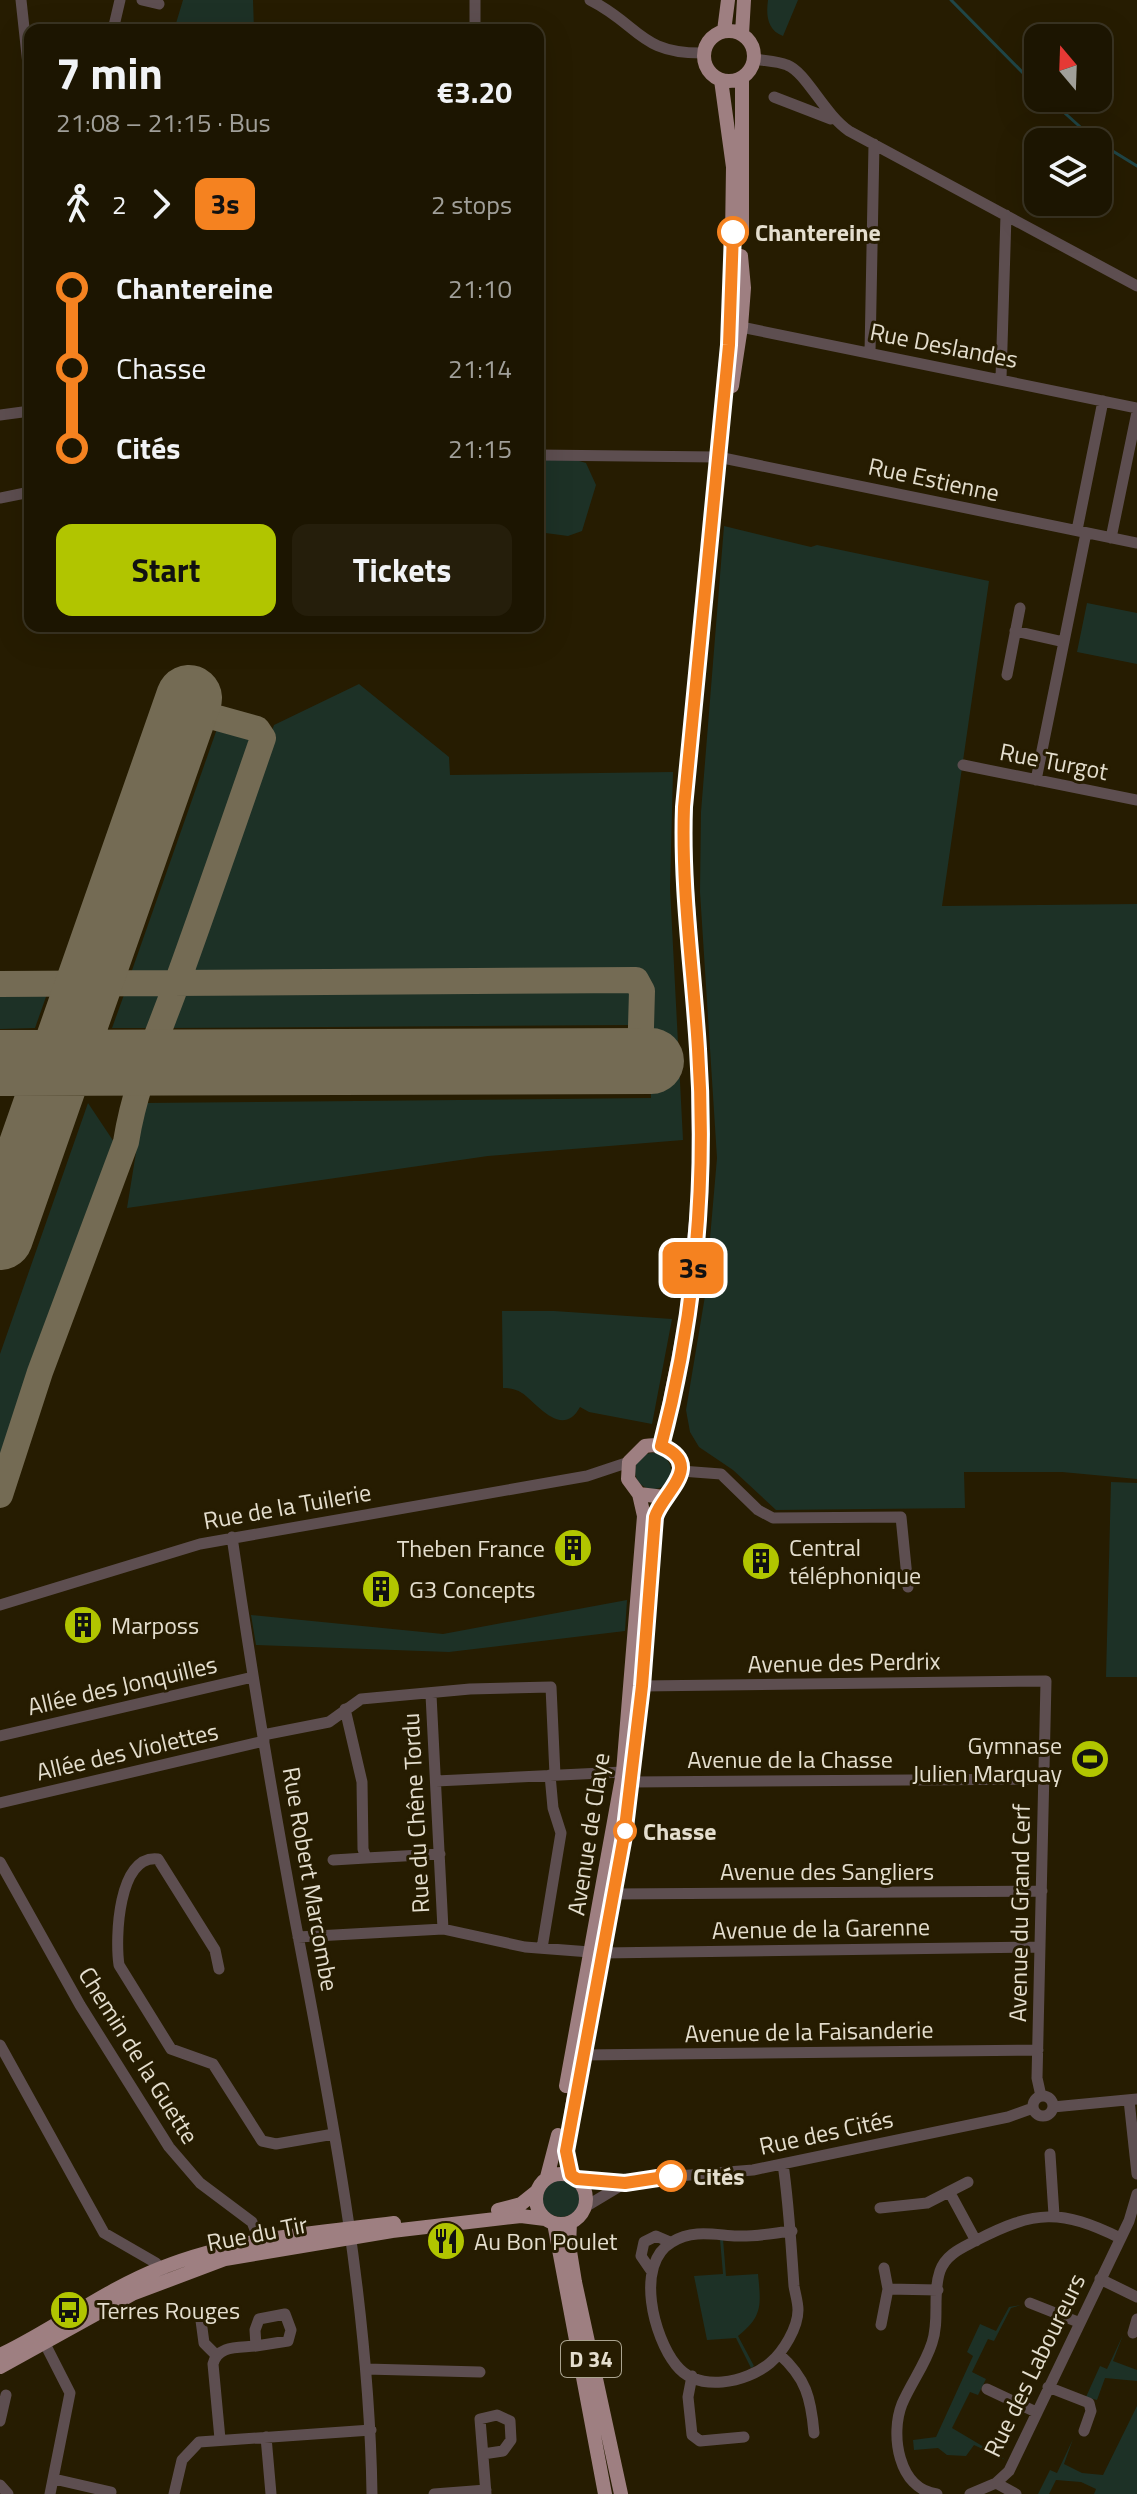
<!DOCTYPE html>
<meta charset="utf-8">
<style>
body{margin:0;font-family:"Titillium Web",sans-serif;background:#251e0b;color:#f1f3f6;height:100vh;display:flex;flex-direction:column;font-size:30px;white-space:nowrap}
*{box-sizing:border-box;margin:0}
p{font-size:26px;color:#a09f99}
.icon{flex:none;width:44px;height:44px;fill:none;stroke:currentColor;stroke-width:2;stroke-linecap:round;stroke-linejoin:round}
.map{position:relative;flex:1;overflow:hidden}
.side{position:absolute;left:24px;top:24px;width:520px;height:608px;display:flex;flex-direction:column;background:#1c1501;border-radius:16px;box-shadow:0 8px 32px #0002,0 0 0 2px #3a3423}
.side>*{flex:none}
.badge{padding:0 16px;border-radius:12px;font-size:28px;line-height:52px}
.needle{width:52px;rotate:341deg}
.tools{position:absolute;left:1024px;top:24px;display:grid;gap:16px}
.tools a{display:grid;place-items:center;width:88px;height:88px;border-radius:16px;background:#1c1501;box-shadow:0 8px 32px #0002,0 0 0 2px #3a3423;font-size:40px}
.map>.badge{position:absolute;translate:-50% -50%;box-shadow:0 0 0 4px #fff}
.legs{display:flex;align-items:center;gap:12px;height:88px;padding:0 32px;font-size:26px}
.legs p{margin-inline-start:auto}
.headline{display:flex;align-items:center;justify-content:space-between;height:136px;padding:0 32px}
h1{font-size:44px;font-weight:700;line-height:60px}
.action{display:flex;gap:16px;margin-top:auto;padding:16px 32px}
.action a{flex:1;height:92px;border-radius:16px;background:#b1c500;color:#111;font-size:32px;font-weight:700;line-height:92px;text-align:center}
.action a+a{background:#251e0b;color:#f1f3f6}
ul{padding:0 32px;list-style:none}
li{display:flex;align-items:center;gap:28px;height:80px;font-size:30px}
li i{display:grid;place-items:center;width:12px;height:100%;margin:0 10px;background:currentColor}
li i::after{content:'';width:20px;height:20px;margin:-10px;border:6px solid;border-radius:50%;background:#1c1501}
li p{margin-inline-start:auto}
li:first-child i{background:linear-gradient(#0000 50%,currentColor 0)}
li:last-child i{background:linear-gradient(currentColor 50%,#0000 0)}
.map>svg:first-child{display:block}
.green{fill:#1d3126}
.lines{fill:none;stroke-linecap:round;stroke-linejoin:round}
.stream{stroke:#204647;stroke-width:3}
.taxiway{stroke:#746b54;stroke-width:26}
.runway{stroke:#746b54;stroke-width:66}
.minor{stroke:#5d4e50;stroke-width:11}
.major{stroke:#9e7f81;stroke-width:14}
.line-1-casing{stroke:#fff;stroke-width:18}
.line-1{stroke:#f58220;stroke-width:12}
.stop-1-dot{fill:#fff;stroke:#f58220;stroke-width:4}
.labels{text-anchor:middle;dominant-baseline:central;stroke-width:6;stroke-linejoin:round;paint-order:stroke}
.shield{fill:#261c01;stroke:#aba490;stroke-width:2}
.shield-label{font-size:22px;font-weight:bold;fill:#e4dece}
.stop-label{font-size:24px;font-weight:bold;fill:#e4dece;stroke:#261c01;text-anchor:start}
.street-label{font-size:24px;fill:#e4dece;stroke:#261c01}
.poi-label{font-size:24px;fill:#e4dece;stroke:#261c01;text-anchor:start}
</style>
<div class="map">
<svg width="1137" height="2494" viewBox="0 0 1137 2494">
<rect width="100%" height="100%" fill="#261c01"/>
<path class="green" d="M183,0h70l1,30h-80z
M768,0h30l-15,36c-16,-6 -17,-21 -15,-36z
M538,455h21l27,8 10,22 -14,46 -14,5 -30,-4z
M724,526l87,21 6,-2 172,36 -47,325 195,-2v575l-75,-7h-98l1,36 -189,2 -43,-40 -34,-23 -9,-15 -4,-22 19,-114 12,-138 -17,-266 1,-80z
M1087,603l50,10v51l-60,-12z
M359,684l90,73 1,18 223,-3 -3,116 13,252 -195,16 -361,52 17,-105 507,-5 -1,-111 -2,-8 -17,-8 -445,7 88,-253z
M218,726l36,11 -81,238 -43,1z
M631,988l2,37 -465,3 14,-36z
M125,992h42l-15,36h-40z
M0,994h47l-12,34 -35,1z
M88,1103l26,39 -114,327v-115z
M502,1311h52l118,8 -20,105 -63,-12 -9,-5c-18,33 -44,-5 -58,-14 -6,-4 -13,-5 -19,-5z
M635 1471a18 18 0 1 1 36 0a18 18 0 1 1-36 0Z
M1111,1482l26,1v194h-31z
M627,1600l-2,31 -176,21 -193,-7 -5,-30 192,19z
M542 2198a19 19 0 1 1 38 0a19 19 0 1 1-38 0Z
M720,2239h3l3,37 32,-2c3,31 5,42 -20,62l16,30 -3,2 -15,-30 -29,2 -13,-64 29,-2z
M1021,2305l-10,3 -17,33 -6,-2 -16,33 14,7 -8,16 -8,-3 -18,36 54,32 -32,-15 -8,11 -19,-1 -9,-7 -24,2 -1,-10 23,-3 37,-81 -6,-4 13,-28 16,7 13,-24z
M1123,2335l-10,26 24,9v11l-32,-3 -8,22 -11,-3 14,-31 7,3z
M1137,2406v88h-43l2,-5 -15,-7 -25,-2 -7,14h-11l12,-24 7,3 16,-34 -9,25 18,9 21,2z"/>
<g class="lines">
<path class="stream" d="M951,0l87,88
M1048,98l49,44
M1098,142l39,24"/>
<path class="taxiway" d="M0,984l636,-4 6,11 -2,71
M0,1495l40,-123 86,-230c9,-58 32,-107 52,-162 29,-80 57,-161 85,-242l-6,-9 -72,-20"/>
<path class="runway" d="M0,1063l651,-2
M0,1237l189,-539"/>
<path class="minor" d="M21,0l9,83
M142,0l17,4
M590,0c50,25 49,54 114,53
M113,30l7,-30
M475,30v-30
M754,59c11,2 23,2 33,6 19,7 37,49 62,66l288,155
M774,97l57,22
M741,327l396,81
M870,353l4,-209
M1001,379l5,-164
M0,415l30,-4
M538,455l179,2
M723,458l414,85
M0,498l30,-6
M1077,530l26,-129
M1111,538l26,-126
M1015,631l49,11
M1007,675l13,-67
M963,765l174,35
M1036,780l50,-247
M681,1471l40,3 37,36 15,8 128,-1 7,70
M232,1537c19,130 40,260 64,388 36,189 73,376 76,569
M0,1605l200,-61 387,-68 42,-14
M642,1686l404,-5 -9,397 4,18
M431,1695l12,234
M345,1709l17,73 1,67 3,9 74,-4
M263,1735l66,-13 32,-23 109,-10 81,-2 4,88
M0,1736l253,-59
M436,1781l187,-9
M632,1782l412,-3
M0,1803l264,-62
M333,1860l33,-2
M0,1862l80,143 89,142 31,36 52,39 10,25
M613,1894l429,-3
M298,1937l145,-8 82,18 65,5
M542,1948l19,-115 -8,-25 -3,-33
M602,1953l438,-6
M219,1969l-4,-19 -57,-91c-40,-5 -43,79 -39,106l52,84 42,15 49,77 14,3 58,-10
M0,2045l104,188 52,30 6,11
M581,2055l457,-5
M1033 2106a10 10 0 1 1 20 0a10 10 0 1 1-20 0Z
M1129,2100l8,74
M1053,2107l84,-8
M1050,2154l4,61
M783,2164c6,41 8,81 11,122 1,7 4,16 4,24 0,18 -15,42 -28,53 -24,20 -72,30 -94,2 -22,-27 -42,-101 -4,-123 21,-13 43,-7 65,-6 18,1 37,-3 55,-5
M577,2179l44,4
M950,2193l26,48
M585,2207l40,-24 15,-4 113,-9 255,-53 25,-9
M880,2208l47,-5 41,-21
M652,2272l-11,-16 3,-14 12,-6 14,6
M1100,2279l37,18
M888,2289l50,1
M1030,2303l48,19
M200,2313l4,30 12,12
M881,2325l7,-36 -4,-21
M1133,2333l4,-14
M42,2338l28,55 -20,101
M779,2354c27,24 32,44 35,79
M366,2369l114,3
M692,2376l-4,21 4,38 8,6 44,-4
M1048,2387l41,16 2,8 -7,20
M987,2389l49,23
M0,2421l6,-26
M266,2437l5,57
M220,2439l-7,-75c5,-19 25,-16 43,-18l-1,-16 4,-11 26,-5 6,16 -3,11 -32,5
M483,2454l20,-3 8,-11 -1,-19 -13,-6 -17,4 6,75
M54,2479l57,13
M996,2483l20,11
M0,2485l8,9
M174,2494l8,-34 17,-18 172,-12
M434,2494l52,-4
M937,2494c-39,-5 -47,-60 -35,-90 9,-21 23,-39 30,-61 8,-23 0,-49 8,-72 6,-17 22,-23 37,-31 58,-30 84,-31 143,-2
M970,2494l26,-11 13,-12 120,-250 8,-27"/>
<path class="major" d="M704 56a25 25 0 1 1 50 0a25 25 0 1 1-50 0Z
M724,31l4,-31
M742,34l2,-34
M742,232v-154
M732,386l9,-59 3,-39 -3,-32
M661,1446l25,-126 13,-128 -1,-140 -15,-220 48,-525 2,-140 -12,-87
M566,2086l57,-314 21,-256 -5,-22
M536 2199a25 25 0 1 1 50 0a25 25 0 1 1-50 0Z
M571,2175l-5,-24 10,-70 46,-229 10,-70 23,-265c6,-21 39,-38 20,-62 -8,-9 -18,-11 -30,-9l-16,16 -1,17 11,15 25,3
M547,2177l11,-42
M498,2210l23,-6 15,-12
M554,2223l51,271
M570,2223l-1,22 6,37 46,212
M0,2355c55,-26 104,-65 161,-87 75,-30 154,-35 233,-45
M0,2367l132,-73 93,-35 167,-28 129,-15 24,3"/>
</g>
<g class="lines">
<g class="line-1-casing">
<path id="line-1" d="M671,2176l-46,7 -48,-4 -6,-4 -5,-24 58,-315 18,-150 13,-169c7,-24 51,-52 6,-71 34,-128 46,-265 37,-397 -5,-81 -17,-161 -14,-242l45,-462 4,-113"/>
</g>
<use href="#line-1" class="line-1"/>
</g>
<defs>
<g id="building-disc" transform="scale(2)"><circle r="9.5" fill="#b1c500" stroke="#261c01"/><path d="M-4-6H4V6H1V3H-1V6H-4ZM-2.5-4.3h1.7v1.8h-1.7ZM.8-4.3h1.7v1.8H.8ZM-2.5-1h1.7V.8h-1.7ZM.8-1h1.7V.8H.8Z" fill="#111"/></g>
<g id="stadium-disc" transform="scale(2)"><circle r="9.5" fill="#b1c500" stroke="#261c01"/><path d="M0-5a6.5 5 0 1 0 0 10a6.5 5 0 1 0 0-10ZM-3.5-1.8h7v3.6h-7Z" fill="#111"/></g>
<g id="restaurant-disc" transform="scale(2)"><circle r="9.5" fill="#b1c500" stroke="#261c01"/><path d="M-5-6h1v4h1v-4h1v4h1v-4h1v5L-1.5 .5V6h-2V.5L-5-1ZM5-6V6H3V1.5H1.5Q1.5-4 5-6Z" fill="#111"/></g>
<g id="bus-disc" transform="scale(2)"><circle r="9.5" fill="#b1c500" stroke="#261c01"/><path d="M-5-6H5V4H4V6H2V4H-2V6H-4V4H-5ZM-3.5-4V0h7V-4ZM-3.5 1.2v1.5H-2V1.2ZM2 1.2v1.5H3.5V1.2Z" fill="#111"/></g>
</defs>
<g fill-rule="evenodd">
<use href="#building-disc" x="573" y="1548"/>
<use href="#building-disc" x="761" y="1561"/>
<use href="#building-disc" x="381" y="1589"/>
<use href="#building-disc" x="83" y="1625"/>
<use href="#stadium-disc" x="1090" y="1759"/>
<use href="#restaurant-disc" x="446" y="2241"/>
<use href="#bus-disc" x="69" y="2310"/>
</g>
<g class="stop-1-dot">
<circle cx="733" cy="232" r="14"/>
<circle cx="625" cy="1831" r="10"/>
<circle cx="671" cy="2176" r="14"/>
</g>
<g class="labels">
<rect class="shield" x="561" y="2341" width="60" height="36" rx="6"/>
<g class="shield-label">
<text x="591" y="2359">D 34</text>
</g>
<g class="stop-label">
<text x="755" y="232">Chantereine</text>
<text x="643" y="1831">Chasse</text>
<text x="693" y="2176">Cités</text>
</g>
<g class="street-label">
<text transform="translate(944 345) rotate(11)">Rue Deslandes</text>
<text transform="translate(934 479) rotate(12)">Rue Estienne</text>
<text transform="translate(1054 761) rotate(11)">Rue Turgot</text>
<text transform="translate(287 1506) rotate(-10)">Rue de la Tuilerie</text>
<text transform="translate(844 1662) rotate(-1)">Avenue des Perdrix</text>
<text transform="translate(122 1685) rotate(-13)">Allée des Jonquilles</text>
<text transform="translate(127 1751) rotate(-13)">Allée des Violettes</text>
<text x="790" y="1759">Avenue de la Chasse</text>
<text transform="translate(415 1813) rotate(-93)">Rue du Chêne Tordu</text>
<text transform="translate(588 1834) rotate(-81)">Avenue de Claye</text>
<text x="827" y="1871">Avenue des Sangliers</text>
<text transform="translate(311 1879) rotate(80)">Rue Robert Marcombe</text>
<text transform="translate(1019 1913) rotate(-89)">Avenue du Grand Cerf</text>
<text transform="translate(821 1928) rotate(-1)">Avenue de la Garenne</text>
<text transform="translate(809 2031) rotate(-1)">Avenue de la Faisanderie</text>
<text transform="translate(139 2055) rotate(58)">Chemin de la Guette</text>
<text transform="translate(826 2132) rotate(-12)">Rue des Cités</text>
<text transform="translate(257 2233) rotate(-11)">Rue du Tir</text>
<text transform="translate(1034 2365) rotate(-64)">Rue des Laboureurs</text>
</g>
<g class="poi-label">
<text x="789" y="1547">Central<tspan x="789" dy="28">téléphonique</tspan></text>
<text x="545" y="1548" text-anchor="end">Theben France</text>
<text x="409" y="1589">G3 Concepts</text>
<text x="111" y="1625">Marposs</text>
<text x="1062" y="1745" text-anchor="end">Gymnase<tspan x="1062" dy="28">Julien Marquay</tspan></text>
<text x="474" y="2241">Au Bon Poulet</text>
<text x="97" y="2310">Terres Rouges</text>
</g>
</g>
</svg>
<div class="tools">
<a><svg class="needle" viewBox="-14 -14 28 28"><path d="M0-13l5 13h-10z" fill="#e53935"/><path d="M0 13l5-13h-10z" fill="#a09f99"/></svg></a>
<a><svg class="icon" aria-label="layers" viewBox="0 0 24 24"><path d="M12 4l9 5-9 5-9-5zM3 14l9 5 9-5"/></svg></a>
</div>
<b class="badge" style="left:693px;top:1268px;background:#f58220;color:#111">3s</b>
<section class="side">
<div class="headline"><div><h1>7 min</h1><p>21:08 – 21:15 · Bus</p></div><b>€3.20</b></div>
<div class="legs"><svg class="icon" aria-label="walk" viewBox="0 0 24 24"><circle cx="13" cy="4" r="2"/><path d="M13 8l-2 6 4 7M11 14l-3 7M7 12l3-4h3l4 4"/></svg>2<svg class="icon" aria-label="forward" viewBox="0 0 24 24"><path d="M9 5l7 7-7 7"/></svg><b class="badge" style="background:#f58220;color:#111">3s</b><p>2 stops</p></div>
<ul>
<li><i style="color:#f58220"></i><b>Chantereine</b><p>21:10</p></li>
<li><i style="color:#f58220"></i><span>Chasse</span><p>21:14</p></li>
<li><i style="color:#f58220"></i><b>Cités</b><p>21:15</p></li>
</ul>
<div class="action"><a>Start</a><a>Tickets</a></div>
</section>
</div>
